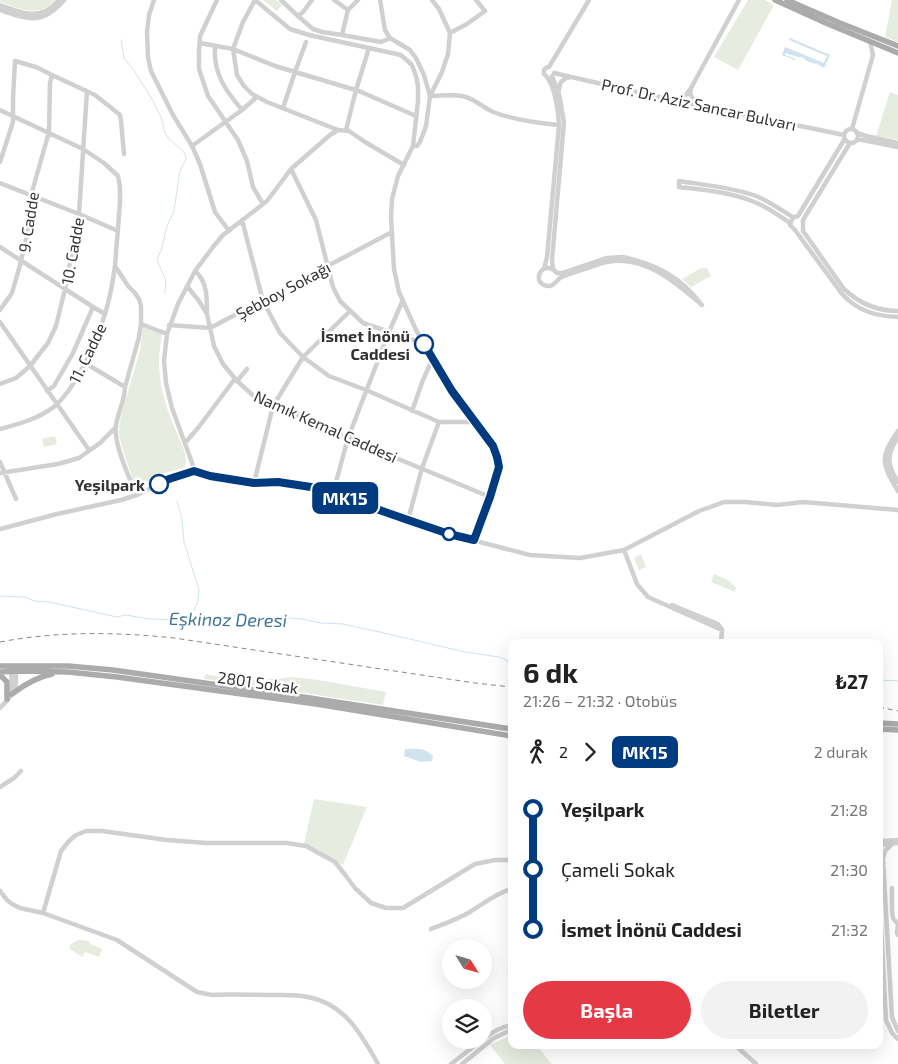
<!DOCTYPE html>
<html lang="tr">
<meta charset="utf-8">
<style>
body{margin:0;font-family:"Exo 2",sans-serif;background:#f2f2f2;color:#222;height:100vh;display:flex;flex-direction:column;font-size:19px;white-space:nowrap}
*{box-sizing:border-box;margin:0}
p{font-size:16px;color:#767676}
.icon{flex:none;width:28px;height:28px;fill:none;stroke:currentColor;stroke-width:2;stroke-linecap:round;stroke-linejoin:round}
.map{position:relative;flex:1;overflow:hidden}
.sheet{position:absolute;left:508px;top:639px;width:375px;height:410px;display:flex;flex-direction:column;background:#fff;border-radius:10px;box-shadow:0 5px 20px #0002}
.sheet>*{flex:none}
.badge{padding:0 10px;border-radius:8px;font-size:18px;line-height:32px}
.needle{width:32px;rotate:127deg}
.fabs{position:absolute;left:442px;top:939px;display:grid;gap:10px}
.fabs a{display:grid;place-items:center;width:50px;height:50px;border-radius:50%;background:#fff;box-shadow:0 5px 20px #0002;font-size:25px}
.map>.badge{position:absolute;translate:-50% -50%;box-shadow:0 0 0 2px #fff}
.legs{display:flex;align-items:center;gap:8px;height:55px;padding:0 15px;font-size:16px}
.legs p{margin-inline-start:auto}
.head{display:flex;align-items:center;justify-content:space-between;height:85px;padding:0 15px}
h1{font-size:28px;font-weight:700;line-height:38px}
.button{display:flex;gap:10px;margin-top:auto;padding:10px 15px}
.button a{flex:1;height:58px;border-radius:30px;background:#e63946;color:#fff;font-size:20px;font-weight:700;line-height:58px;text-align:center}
.button a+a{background:#f2f2f2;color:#222}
ul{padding:0 15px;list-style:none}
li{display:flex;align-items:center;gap:18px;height:60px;font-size:19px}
li i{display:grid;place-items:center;width:8px;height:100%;margin:0 6px;background:currentColor}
li i::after{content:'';width:12px;height:12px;margin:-6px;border:4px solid;border-radius:50%;background:#fff}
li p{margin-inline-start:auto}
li:first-child i{background:linear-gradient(#0000 50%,currentColor 0)}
li:last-child i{background:linear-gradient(currentColor 50%,#0000 0)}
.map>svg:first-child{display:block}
.green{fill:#e6ecdf}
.water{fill:#cfe2ee}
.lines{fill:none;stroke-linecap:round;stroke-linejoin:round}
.stream{stroke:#cfe2ee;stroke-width:1}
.minor{stroke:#d0d0d0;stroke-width:4.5}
.major{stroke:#ababab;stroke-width:5.5}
.rail{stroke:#888;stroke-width:1;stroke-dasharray:5 4;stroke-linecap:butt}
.line-1-casing{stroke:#fff;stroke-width:11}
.line-1{stroke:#003b80;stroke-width:8}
.stop-1-dot{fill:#fff;stroke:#003b80;stroke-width:2.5}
.labels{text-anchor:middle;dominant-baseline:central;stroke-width:5;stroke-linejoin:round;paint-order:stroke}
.street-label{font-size:16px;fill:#333;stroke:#fff}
.stop-label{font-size:16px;font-weight:bold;fill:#333;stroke:#fff;text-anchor:end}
.water-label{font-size:18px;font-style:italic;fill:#3f7597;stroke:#fff}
</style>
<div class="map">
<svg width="898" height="1064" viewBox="0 0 898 1064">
<rect width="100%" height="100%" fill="#fff"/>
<path class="green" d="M0,0h55c-16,19 -36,8 -55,2z
M263,0h13l6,5 -5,6z
M748,0h17l9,5 -36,65 -24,-13z
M892,0h6v42l-13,-5z
M890,92l8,3v45l-22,-4z
M701,268h6l4,8 -20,11 -9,-8z
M143,327l19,7c-1,8 -3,18 -3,27 0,22 7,48 16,68 4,11 14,26 10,37l-2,2 -22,6 -20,11 -7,-2c-4,-14 -14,-37 -15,-51 0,-5 1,-10 2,-16l19,-66z
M55,436l2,8 -13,3 -2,-8z
M641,554l5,13 -7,3 -5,-12z
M714,574l14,6 8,8 -1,4 -24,-10z
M205,674l27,5h47l11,-2 29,3 67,12 -3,13 -118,-18 -61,-8z
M314,799l53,8 -24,58 -39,-21z
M78,940h5l7,2v2l12,5 -3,8 -14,-5 -3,5 -13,-9 1,-3z
M511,1035v10h25l16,19h-47l-15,-19z"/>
<path class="water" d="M790,38l40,17 -6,13 -8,-5 -1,1 -8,-3 -5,-4h-4l-13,-4v2l11,4 -1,1 -13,-5 3,-8 39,16 3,-7 -38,-16z
M405,749c13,0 18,-2 28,7l-1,5 -11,1 -17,-6z"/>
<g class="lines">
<path class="stream" d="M121,40l3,18 11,14 18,29 8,16 4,16 4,6 12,10 4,5 1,5 -5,10 -2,7 -5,35 -7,15 -6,25 -3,5 -1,4 9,21 -1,12
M177,501l5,18 2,23 15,48 -1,11 -8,18
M0,596l25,1 9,4 15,1 68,15 9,-2 23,4 40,1 26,-4h44l7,3 16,1 5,-2 15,1 18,4 23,1 41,9 81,19 34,5 7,3 5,6
M879,680l19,1"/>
<path class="minor" d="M154,0l-5,15 -2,17 1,26 3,13 22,44 19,31 8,18 15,48 14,19
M217,0l-17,36 -1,15v18l9,27 30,44 9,21 6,26 10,17
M255,0l35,29 19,6 92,20 11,10 4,11 2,10v15l-5,45 -15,30 -6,23 -1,18 3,52 5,23 17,38 36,61 41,55 4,11 2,10 -9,30 -16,44
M255,0l-12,22 -10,27 4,26 7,11 8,8 15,8 71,28 11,1 16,11 39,23
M281,0l17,16 5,-4 9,-12
M334,0l14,10 10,-10
M380,0l5,30 5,8 20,12 6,8 8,17 6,21 -4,30 -6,16 -3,4h-4
M432,0l7,9 11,24 17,-9 18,-13 -9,-11
M0,5c22,8 41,17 59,-5
M0,10c28,9 42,16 64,-10
M348,10l-6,25 39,7 9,-4
M298,16l15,13 9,3 20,3
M450,33l-2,21 -6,18 -12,24c10,0 22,-2 32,0 12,2 20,11 31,16 21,8 44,11 66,13
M200,43l33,6 42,17 84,25 57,25
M215,46c-2,27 10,44 27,64
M554,73l100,23 190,39
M552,76l7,18 5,28 -12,138 1,9
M547,77l-3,-3c-1,-4 1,-7 5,-7l40,-67
M691,88l48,-88
M559,90c0,-7 4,-12 11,-13
M677,100l9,-5 5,-7 -1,6 7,10
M283,108l12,-36 11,-30
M0,110l83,39 21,14 14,13 2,11v16l-5,63 13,20 7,7 4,6 2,7v18l-2,13 -14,50c0,13 -7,25 -9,38 -3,18 13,53 21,70
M852,129l21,-74 -3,-14
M844 136a7 7 0 1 1 14 0a7 7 0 1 1-14 0Z
M346,130l10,-40 13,-42
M857,133l9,3 32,7
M857,139l41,8
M844,140l-46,76 -3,1 -3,2 -2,6 5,5 47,64c16,17 33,22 56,23
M850,143l-47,77v11l41,58c16,15 33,22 54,22
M192,146l50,-36 15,-13
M0,162l13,-40v-24l2,-37 21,6 16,8 43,20 19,15 6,5 1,6 3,33
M291,169l25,51 17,67 7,14 23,22 62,21
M0,183l79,31 39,17
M242,220l21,81 17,32 23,24 26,19 37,14 73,32h36
M790,223c-12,-8 -24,-17 -38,-22 -23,-9 -48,-11 -73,-14v-6c25,4 52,6 77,15 13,5 25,14 37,21
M0,247l93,60 12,7
M623,257c34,8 57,19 79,48 -26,-22 -58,-51 -95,-43 -7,1 -15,5 -22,7 -8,3 -18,5 -25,9 -3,3 -6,6 -9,8 -23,1 -9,-30 6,-13h6l44,-15z
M544,269l3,-12 12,-132c-1,-16 -3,-35 -12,-48
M195,271c12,10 12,26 12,41
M187,286l12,15 8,13 7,32 9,18 14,17 19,17 92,40 142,59
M0,310l12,-17 8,-28 7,-30 5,-43 17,-60 1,-49 2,-8
M0,322l89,128
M141,324l26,10
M169,325l41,3 182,-96
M85,363l40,24
M0,384l16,-6 14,-12 18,-23 8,-17 9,-37 14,-75 8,-123
M47,391l7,-5 19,-33 20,-46
M412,411l11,-31 10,-22
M0,429c19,-5 41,-11 56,-24 22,-20 43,-69 51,-98 4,-14 6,-27 8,-41
M898,431c-19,27 -16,33 0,60
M898,437c-12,18 -11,28 0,45
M185,443l13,-15 36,-48 3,1 10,-12
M0,462l16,37
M195,471l-23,-63 -6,-25 -2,-22 3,-27 11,-30 17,-33 18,-24 10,-12 44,-34 24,-32 39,-34 8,-5
M0,473l58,-9 21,-6 21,-15 16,-16
M254,483l19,-77 30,-49 47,-46
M333,493l15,-55 41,-106 13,-30
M408,520l14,-52 17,-46
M0,529l57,-15 64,-14 16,-5 32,-16 26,-8 16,5 43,7 24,-1 46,7 18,8 107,37 81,21 50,3 44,-8 75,-39 25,-9h21l32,3 26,-3 95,8
M624,550l13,34 11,13 74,33
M672,605l46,19 3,4
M721,642l1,-12
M8,697l4,-12 -1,-14
M0,708c12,-12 19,-19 15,-37
M0,787l14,-9 7,-7
M879,839l4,2 15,-1
M879,845l19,-2
M879,849l4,11 9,157 6,14
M883,858l2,-7 7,-7
M879,887l7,133 6,13 6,6
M892,888v22l1,8 5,6 -1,9 1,2
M0,891l7,9 5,4 8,4 23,5 74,27 80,52 15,3c19,-1 38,0 58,0 12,0 26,-1 38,2 37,7 53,37 70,67
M43,913l18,-62 8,-10 7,-6 10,-4h16l65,9 39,3h81l19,3 29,16 11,14 9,12 16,15 15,5h17l72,-44 20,-4h16
M431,929c13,-5 27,-10 39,-17 13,-8 26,-19 41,-23
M484,1039c8,-7 17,-12 27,-14
M735,1045l21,19
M451,1064l31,-24
M462,1064l32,-26 17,-8"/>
<path class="major" d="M775,0l53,24 70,29
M787,0l53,23 58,23
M0,666h68l45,4 197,28 201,31
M0,672l19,-1 49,1 49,5 199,27 195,32
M0,675l7,7v17
M12,694c13,-10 25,-17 40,-20
M879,723l19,1
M879,729l19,1"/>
<path class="rail" d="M0,642c58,-11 116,-10 174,-4l301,45 36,4
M879,707l19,4"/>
</g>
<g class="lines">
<g class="line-1-casing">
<path id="line-1" d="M159,484l10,-5 25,-8 16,5 44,7 24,-1 46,7 18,8 66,23 41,14 25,6 16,-43 9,-30 -2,-10 -4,-11 -41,-55 -28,-47"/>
</g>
<use href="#line-1" class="line-1"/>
</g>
<g class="stop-1-dot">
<circle cx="424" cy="344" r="9"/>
<circle cx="159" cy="484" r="9"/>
<circle cx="449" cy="534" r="6"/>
</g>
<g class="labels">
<g class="street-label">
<text transform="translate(699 104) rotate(12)">Prof. Dr. Aziz Sancar Bulvarı</text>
<text transform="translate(28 222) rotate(-81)">9. Cadde</text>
<text transform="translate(72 251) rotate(-80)">10. Cadde</text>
<text transform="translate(283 290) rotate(-28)">Şebboy Sokağı</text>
<text transform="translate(87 353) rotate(-64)">11. Cadde</text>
<text transform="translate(326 426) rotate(24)">Namık Kemal Caddesi</text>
<text transform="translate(258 682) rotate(8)">2801 Sokak</text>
</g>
<g class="stop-label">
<text x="410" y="335">İsmet İnönü<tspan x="410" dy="18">Caddesi</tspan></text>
<text x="145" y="484">Yeşilpark</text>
</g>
<g class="water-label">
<text transform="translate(228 619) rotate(1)">Eşkinoz Deresi</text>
</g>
</g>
</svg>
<div class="fabs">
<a><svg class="needle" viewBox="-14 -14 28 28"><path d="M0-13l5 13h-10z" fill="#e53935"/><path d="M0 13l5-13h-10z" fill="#767676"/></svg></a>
<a><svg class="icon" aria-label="layers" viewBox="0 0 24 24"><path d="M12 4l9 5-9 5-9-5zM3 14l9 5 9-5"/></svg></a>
</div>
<b class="badge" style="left:345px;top:498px;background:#003b80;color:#fff">MK15</b>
<section class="sheet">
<div class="head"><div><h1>6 dk</h1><p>21:26 – 21:32 · Otobüs</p></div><b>₺27</b></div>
<div class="legs"><svg class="icon" aria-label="walk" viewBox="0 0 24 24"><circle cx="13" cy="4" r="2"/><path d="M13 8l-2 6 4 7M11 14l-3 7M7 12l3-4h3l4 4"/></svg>2<svg class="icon" aria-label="forward" viewBox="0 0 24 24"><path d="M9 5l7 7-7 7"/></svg><b class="badge" style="background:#003b80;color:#fff">MK15</b><p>2 durak</p></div>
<ul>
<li><i style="color:#003b80"></i><b>Yeşilpark</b><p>21:28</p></li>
<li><i style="color:#003b80"></i><span>Çameli Sokak</span><p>21:30</p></li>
<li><i style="color:#003b80"></i><b>İsmet İnönü Caddesi</b><p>21:32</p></li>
</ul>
<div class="button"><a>Başla</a><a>Biletler</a></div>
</section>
</div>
